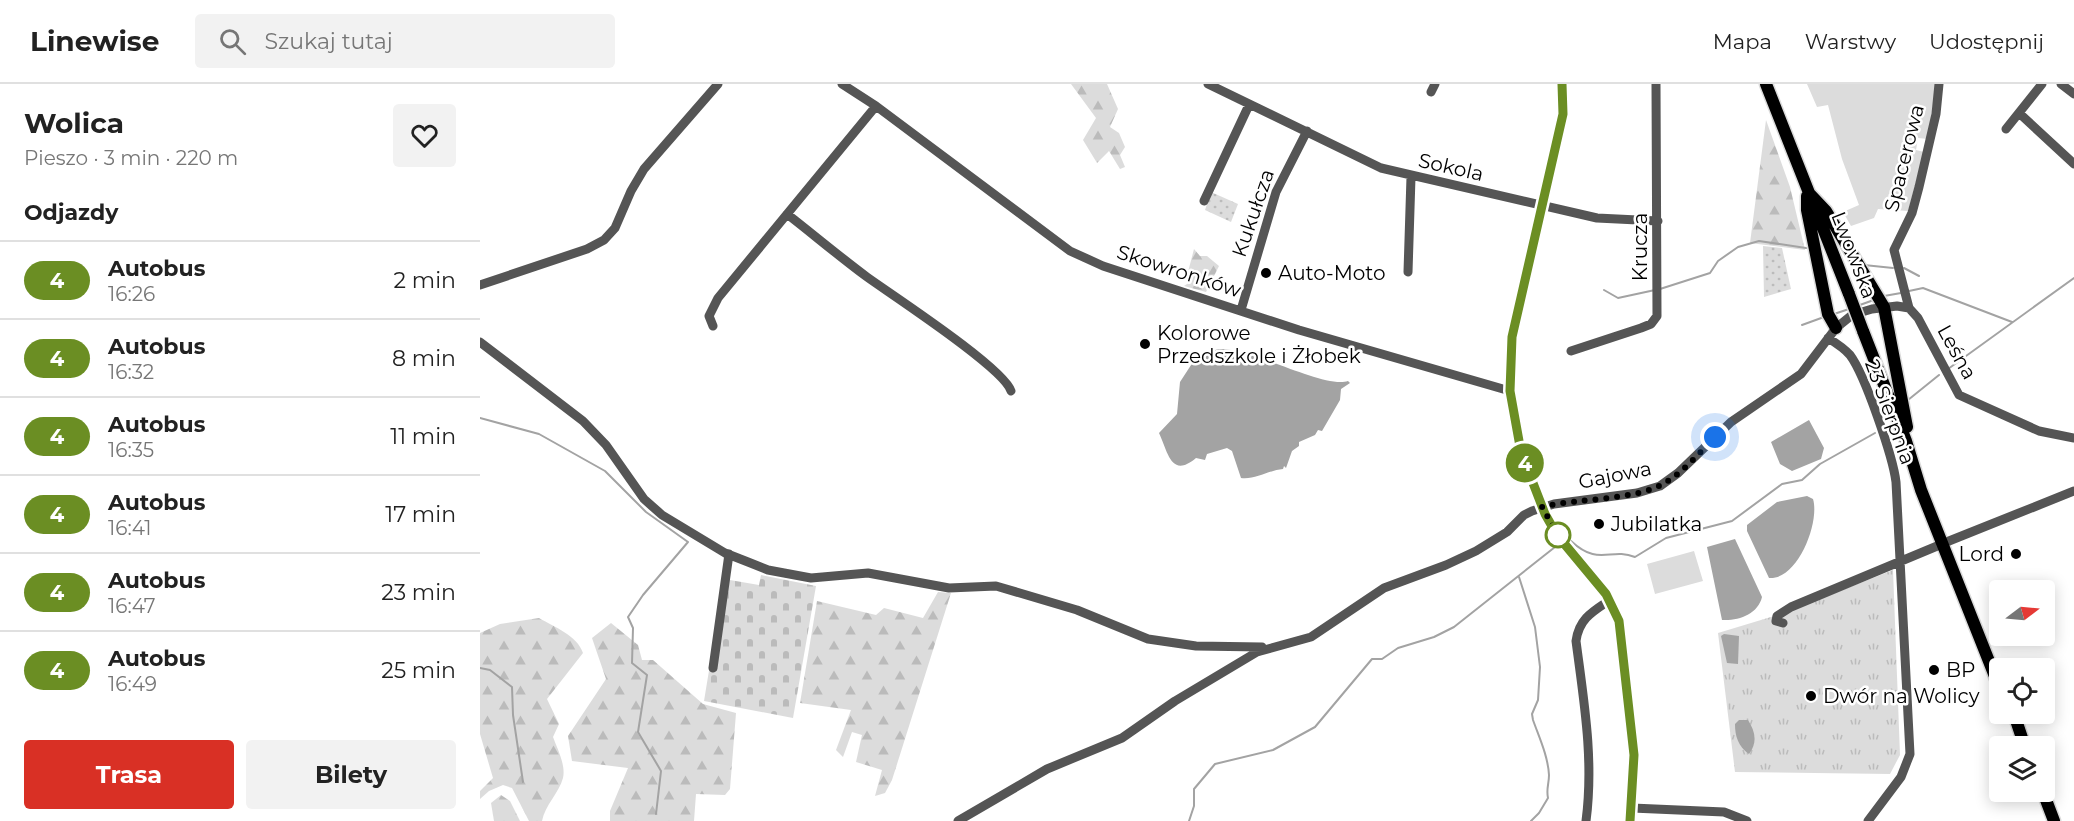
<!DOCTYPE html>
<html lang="pl">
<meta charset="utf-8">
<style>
body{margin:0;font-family:Montserrat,sans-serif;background:#f2f2f2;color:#222;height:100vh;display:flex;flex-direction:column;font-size:22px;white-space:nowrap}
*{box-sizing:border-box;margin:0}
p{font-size:20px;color:#767676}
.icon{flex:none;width:33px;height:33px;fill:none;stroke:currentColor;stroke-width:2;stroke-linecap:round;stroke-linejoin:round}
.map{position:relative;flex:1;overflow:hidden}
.side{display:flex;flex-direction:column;background:#fff;width:480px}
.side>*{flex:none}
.badge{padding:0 12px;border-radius:20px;font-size:21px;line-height:39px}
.needle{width:39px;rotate:74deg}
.controls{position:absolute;left:1509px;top:496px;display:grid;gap:12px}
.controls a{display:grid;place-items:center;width:66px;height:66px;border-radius:6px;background:#fff;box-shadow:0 3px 15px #0003;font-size:30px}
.you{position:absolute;width:30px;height:30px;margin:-15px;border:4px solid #fff;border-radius:50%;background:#1a73e8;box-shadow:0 0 0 9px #1a73e833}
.map>.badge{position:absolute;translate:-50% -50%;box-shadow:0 0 0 3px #fff}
h2{padding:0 24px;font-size:22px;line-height:54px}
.round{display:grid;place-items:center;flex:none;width:63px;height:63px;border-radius:6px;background:#f2f2f2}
.overview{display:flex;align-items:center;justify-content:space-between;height:102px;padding:0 24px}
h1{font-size:28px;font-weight:700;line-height:45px}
.action{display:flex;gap:12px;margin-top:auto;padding:12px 24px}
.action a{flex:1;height:69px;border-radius:6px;background:#d93025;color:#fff;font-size:24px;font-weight:700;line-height:69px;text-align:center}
.action a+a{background:#f2f2f2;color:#222}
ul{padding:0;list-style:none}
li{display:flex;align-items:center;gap:18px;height:78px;padding:0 24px;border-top:2px solid #e0e0e0}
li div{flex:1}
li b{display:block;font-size:22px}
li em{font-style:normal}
li .badge{min-width:66px;font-weight:700;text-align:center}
header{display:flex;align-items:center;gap:36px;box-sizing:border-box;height:84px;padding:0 30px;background:#fff;border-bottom:2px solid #e0e0e0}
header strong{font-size:28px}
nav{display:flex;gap:33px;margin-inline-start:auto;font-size:21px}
.search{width:420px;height:54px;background:#f2f2f2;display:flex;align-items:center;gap:15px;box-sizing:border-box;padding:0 21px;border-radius:6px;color:#767676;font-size:22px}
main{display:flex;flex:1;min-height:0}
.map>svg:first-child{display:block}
.grass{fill:url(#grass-dots)}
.forest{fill:url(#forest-firs)}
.cemetery{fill:url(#cemetery-stones)}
.park{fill:url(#park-tufts)}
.garden{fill:#dcdcdc}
.water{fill:#a3a3a3}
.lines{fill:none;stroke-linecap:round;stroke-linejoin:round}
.stream{stroke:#a3a3a3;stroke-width:2}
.major-casing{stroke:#dbdbdb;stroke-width:15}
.minor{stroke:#555;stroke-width:9}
.major{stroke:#000;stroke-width:12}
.major-bridge-casing{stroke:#dbdbdb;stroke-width:15;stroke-linecap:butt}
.major-bridge{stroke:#000;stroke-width:12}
.line-casing{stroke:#fff;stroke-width:14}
.line{stroke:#6b8e23;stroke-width:9}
.walk{stroke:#000;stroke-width:6;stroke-dasharray:0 10.8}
.poi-dot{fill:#000;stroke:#fff;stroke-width:2}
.stop-dot{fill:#fff;stroke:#6b8e23;stroke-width:3}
.labels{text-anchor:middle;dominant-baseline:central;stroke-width:5;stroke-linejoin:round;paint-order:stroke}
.street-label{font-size:20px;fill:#000;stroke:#fff}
.poi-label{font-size:20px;fill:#000;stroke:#fff;text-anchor:start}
</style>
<header>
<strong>Linewise</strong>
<div class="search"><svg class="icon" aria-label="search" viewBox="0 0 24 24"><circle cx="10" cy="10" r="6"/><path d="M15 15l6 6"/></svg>Szukaj tutaj</div>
<nav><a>Mapa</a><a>Warstwy</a><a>Udostępnij</a></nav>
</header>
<main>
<section class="side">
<div class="overview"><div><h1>Wolica</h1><p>Pieszo · 3 min · 220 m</p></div><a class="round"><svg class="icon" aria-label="heart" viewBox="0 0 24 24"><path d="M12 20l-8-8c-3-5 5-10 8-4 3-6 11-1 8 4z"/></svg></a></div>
<h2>Odjazdy</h2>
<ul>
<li><span class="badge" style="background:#6b8e23;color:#fff">4</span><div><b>Autobus</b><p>16:26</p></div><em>2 min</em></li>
<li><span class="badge" style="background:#6b8e23;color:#fff">4</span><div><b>Autobus</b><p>16:32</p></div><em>8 min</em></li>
<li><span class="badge" style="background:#6b8e23;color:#fff">4</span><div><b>Autobus</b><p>16:35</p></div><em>11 min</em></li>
<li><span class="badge" style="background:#6b8e23;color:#fff">4</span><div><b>Autobus</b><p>16:41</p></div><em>17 min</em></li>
<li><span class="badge" style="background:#6b8e23;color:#fff">4</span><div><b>Autobus</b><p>16:47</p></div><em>23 min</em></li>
<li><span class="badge" style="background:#6b8e23;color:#fff">4</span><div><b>Autobus</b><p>16:49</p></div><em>25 min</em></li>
</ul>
<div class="action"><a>Trasa</a><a>Bilety</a></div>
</section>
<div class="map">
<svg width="1594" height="737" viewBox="0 0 1594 737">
<defs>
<pattern id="grass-dots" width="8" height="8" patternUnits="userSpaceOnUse" patternTransform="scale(1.5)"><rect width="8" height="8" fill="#dcdcdc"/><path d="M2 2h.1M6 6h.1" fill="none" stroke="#bbb" stroke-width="1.8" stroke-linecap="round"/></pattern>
<pattern id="forest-firs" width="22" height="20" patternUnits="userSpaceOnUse" patternTransform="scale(1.5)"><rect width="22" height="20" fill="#dcdcdc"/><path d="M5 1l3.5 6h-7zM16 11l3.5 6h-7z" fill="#bbb"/></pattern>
<pattern id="cemetery-stones" width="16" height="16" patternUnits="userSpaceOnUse" patternTransform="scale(1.5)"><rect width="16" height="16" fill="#dcdcdc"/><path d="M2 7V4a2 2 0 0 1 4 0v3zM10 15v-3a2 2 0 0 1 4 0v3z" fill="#bbb"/></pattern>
<pattern id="park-tufts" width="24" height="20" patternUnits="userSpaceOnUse" patternTransform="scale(1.5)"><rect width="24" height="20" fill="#dcdcdc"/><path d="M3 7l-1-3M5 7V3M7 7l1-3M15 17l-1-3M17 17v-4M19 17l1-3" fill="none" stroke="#bbb"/></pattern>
</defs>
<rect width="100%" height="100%" fill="#fff"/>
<path class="grass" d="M731,108l27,12 -7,18 -26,-12z
M1283,162l19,2 9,41 -27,8z"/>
<path class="forest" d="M591,0h36l11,25 -8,18 9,6 6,14 -5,8 5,12 -5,2 -11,-18 -12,12 -14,-23 13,-22z
M1286,36l24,67 15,63 -55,-7z
M714,165l6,7h7l12,10 -13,26 -22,-6 6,-4 -2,-10z
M458,508l13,1 -59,187 -7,13 -10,3 7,-26 -26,-8 6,-27 -10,-3 -9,25 -7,-7 15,-40 -51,-7 17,-102 59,14 8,-7 39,10z
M59,534c15,9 38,17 44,35l-36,46 12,25 -6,13c4,11 13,28 10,41 -4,15 -18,27 -21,43h-13l-17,-33 -9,-3 -14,6 -9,8v-8l13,-13 -13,-44v-101l20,-9z
M131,539l27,22 4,15h11l50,44 33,9 -6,76 -5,6 -29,-1 -2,27h-84v-10l18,-43 -56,-7 -4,-25 38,-57 -14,-41z
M21,711l9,6 10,20h-26l-3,-18z"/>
<path class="cemetery" d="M281,491l55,11 -23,132 -89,-17 20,-122 35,6z"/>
<path class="park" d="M1413,486l7,185 -10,19 -155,-2 -17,-139 69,-21z"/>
<path class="garden" d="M1327,0h129l-8,55 -10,-1 -2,12 8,2 -16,59 -30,-2 -4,9 -23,8 -8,-14 16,-7 -17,-46 -14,-54 -11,2z
M1214,467l9,30 -48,13 -8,-30z"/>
<path class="water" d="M739,265c33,-1 105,40 129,32l2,2 -9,6 -1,11 -18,31 -4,-1 -3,5 -16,7v4l-7,5 -6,17 -2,-2 -1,3c-14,1 -28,11 -42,9l-9,-27 -5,-3 -20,6 -2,6 -9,-2c-25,21 -28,-6 -37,-25l18,-19 3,-32 13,-20 11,-9z
M1329,336l15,28 -3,11 -29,12 -12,-7 -9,-22z
M1327,412l6,3c7,23 -15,81 -44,79l-22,-47v-6l30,-23z
M1255,455l27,58c-4,17 -23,24 -40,23l-15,-73z
M1244,550l15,2 -1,28 -11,-1 -6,-27z
M1259,636h9c7,11 10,22 1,34 -11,-8 -14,-18 -14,-30z"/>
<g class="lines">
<path class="stream" d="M1384,181l29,3
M1424,184l15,8
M1180,205l50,-16 8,-12 20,-14 21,-6 47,7
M1124,206l14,8 37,-8
M1429,207l14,-3 89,34
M1404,212l17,-3
M1377,222l14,-5
M1354,230l15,-5
M1322,241l22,-8
M1468,285l126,-91
M1428,316l31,-25
M0,334l59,16 66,37 41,41 42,30 -45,53 -15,22 5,11 -1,35 15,12 -9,57 23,39 -5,43
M1091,457c28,26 39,6 64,16l31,-19 66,-17 50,-37 20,-4 18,-16 55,-31
M1039,493l16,50 5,40 -2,33 -6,14 1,6c6,17 15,36 16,55 0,9 -3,14 -1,23l-9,15 -8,8
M0,584l10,2 22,17 1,28 10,67
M709,737l5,-15v-17l21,-25 58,-14 42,-23 57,-68h10l16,-11 36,-11 20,-10 101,-80"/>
<g class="major-casing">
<path id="major" d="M1286,0l83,210
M1329,109l17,18 58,96 23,120
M1327,112v14l21,104 8,14
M1383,247l43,110 15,49 79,199
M1534,630l11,33
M1563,708l11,29"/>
</g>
<path class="minor" d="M362,0l34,22 194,145 33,15 196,64 211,61
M728,0l173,84 216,50 61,3
M1082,0l1,30 -51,223 -2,54 11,61 24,62 12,21 49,59 13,27 15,134 -4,66
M1581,0l13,10
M951,8l4,-8
M1539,29l55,51
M1526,45l36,-45
M724,117l45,-96
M307,130c27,21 53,43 80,63 25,18 137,91 144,114
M928,188l3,-95
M0,201l107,-36 17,-9 11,-12 16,-37 13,-22 74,-85
M1429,224l-15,-58 18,-37 7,-26 17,-73 3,-30
M761,226l35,-118 31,-61
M233,242l-4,-10 9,-18 158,-192
M1348,254c8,5 16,10 22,17 15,20 43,102 46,127l14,272 -9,23 -33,44
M0,258l103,79 23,24 38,54 18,16 63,38 23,9 20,8 43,8 57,-5 81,15 47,-2 81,24 71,29 48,7 66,1
M1091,267l70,-23 10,-4 6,-8 -1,-232
M1469,457l125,-50
M1303,539l-7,-2 1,-5 14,-9 151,-63
M233,584l16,-114
M1152,724l92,4 23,9
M478,737l89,-52 75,-31 53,-37 82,-49 54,-15 73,-49 62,-23 30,-14 31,-19 17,-17 8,-4 22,-7 83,-11 23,-7 18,-13 53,-51 70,-48 35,-46 16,-13 20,-6 25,-3 12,2 9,10 41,77 80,36 35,7
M1106,737c8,-61 -2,-119 -10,-180 3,-22 16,-29 34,-41"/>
<use href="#major" class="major"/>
<g class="major-bridge-casing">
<path id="major-bridge" d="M1369,210l14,37"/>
</g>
<use href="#major-bridge" class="major-bridge"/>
</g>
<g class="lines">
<g class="line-casing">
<path id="line" d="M1082,0l1,30 -51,223 -2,54 11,61 24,62 12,21 49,59 13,27 15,134 -4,66"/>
</g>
<use href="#line" class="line"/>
<path class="walk" d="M1078,451l-16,-28c35,-9 97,-6 126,-26 18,-12 32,-29 47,-44"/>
</g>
<g class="poi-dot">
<circle cx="786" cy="189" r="6"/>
<circle cx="665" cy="260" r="6"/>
<circle cx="1119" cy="440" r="6"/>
<circle cx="1536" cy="470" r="6"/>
<circle cx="1454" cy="586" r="6"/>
<circle cx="1331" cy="612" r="6"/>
</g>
<circle class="stop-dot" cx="1078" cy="451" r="12"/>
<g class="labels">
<g class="street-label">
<text transform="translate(1424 74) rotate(-76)">Spacerowa</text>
<text transform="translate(971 83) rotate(13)">Sokola</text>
<text transform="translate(773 129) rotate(-71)">Kukułcza</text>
<text transform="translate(1160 163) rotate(-90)">Krucza</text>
<text transform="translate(1374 171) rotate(69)">Lwowska</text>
<text transform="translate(699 187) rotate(18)">Skowronków</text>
<text transform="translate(1477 268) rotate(61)">Leśna</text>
<text transform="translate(1410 328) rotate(70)">23 Sierpnia</text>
<text transform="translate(1135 391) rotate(-11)">Gajowa</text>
</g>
<g class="poi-label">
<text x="798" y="189">Auto-Moto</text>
<text x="677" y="249">Kolorowe<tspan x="677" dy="23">Przedszkole i Żłobek</tspan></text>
<text x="1131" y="440">Jubilatka</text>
<text x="1524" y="470" text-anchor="end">Lord</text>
<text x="1466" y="586">BP</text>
<text x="1343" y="612">Dwór na Wolicy</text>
</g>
</g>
</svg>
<div class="controls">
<a><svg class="needle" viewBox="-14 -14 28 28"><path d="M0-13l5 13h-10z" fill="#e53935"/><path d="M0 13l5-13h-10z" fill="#767676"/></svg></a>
<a><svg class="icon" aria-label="locate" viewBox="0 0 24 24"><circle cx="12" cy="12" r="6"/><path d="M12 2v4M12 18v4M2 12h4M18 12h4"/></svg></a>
<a><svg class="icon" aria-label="layers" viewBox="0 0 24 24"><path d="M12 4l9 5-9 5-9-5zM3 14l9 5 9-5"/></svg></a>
</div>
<div class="you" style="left:1235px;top:353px"></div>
<b class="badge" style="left:1045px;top:379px;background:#6b8e23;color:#fff">4</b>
</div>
</main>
